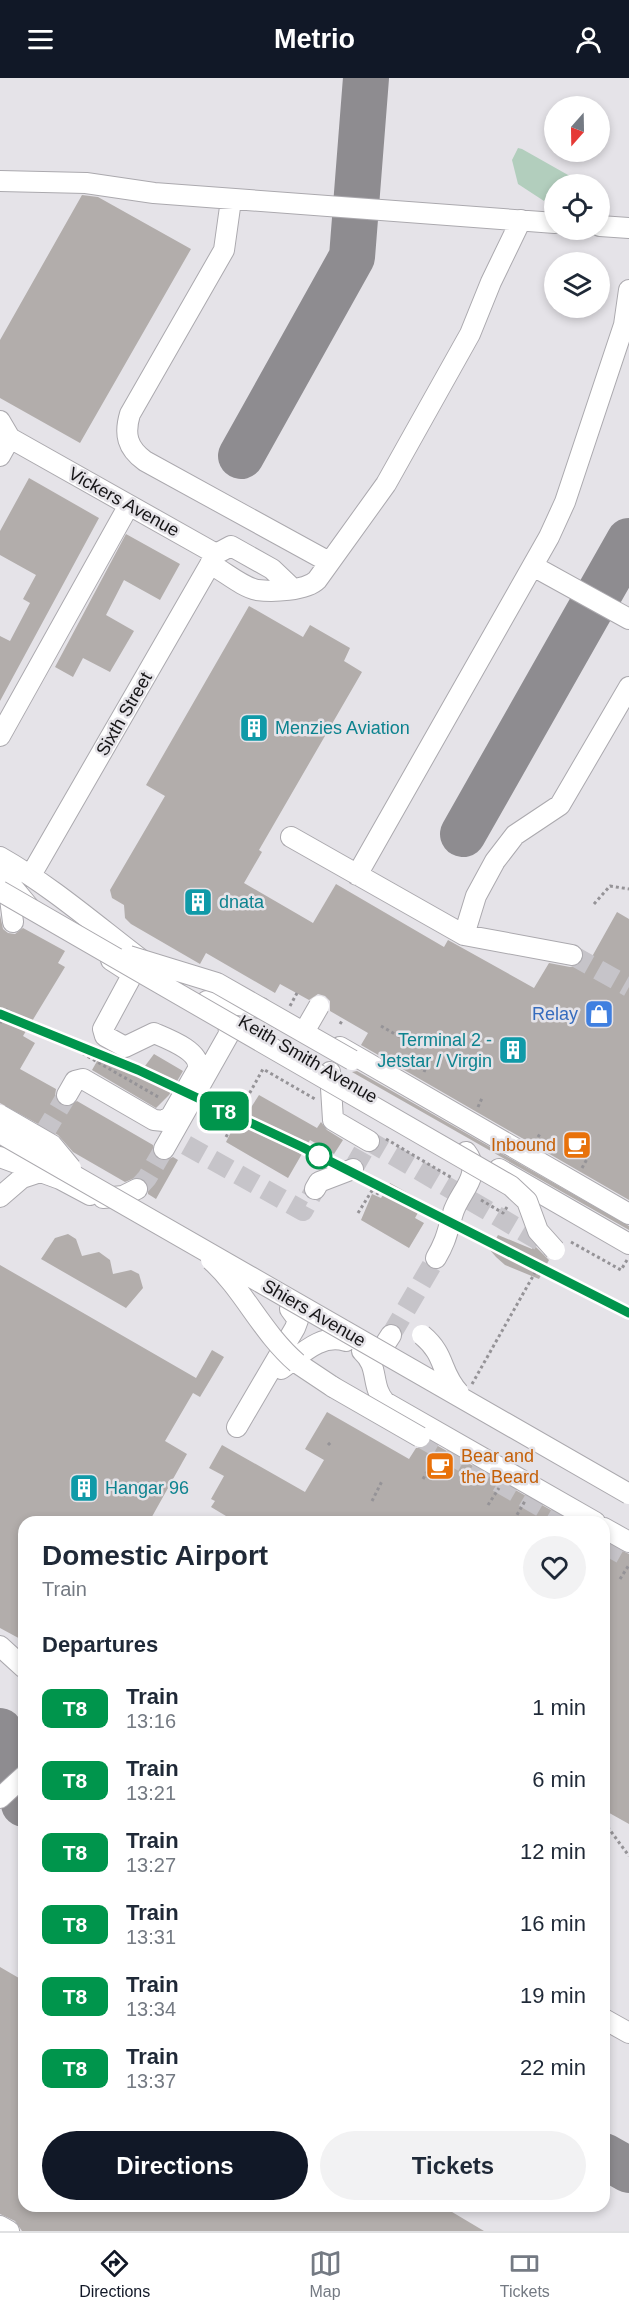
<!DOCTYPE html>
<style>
body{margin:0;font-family:Arial,sans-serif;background:#f2f2f3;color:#1f2937;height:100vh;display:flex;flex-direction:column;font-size:22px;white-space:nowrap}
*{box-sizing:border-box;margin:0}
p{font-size:20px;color:#747a83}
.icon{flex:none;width:33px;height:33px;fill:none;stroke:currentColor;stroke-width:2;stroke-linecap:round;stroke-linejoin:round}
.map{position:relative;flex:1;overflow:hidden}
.panel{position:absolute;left:18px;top:1438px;width:592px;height:696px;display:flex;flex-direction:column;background:#fff;border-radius:18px;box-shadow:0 3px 9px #0003}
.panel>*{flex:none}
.badge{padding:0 12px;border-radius:9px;font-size:21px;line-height:39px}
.needle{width:39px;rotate:200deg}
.tools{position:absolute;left:544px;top:18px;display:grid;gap:12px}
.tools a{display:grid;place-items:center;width:66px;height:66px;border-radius:50%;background:#fff;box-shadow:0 3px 9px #0003;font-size:30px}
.map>.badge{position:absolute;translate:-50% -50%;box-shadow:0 0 0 3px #fff}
h2{padding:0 24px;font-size:22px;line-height:54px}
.round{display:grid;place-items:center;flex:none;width:63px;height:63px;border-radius:32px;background:#f2f2f3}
.head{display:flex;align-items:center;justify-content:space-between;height:102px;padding:0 24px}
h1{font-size:28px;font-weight:600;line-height:45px}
.cta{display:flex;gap:12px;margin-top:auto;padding:12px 24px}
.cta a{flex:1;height:69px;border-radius:36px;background:#111827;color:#fff;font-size:24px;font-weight:600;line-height:69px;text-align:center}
.cta a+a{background:#f2f2f3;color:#1f2937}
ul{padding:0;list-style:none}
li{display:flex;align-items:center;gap:18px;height:72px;padding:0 24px}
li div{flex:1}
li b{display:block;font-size:22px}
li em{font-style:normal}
li .badge{min-width:66px;font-weight:700;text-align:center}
header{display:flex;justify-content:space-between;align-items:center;height:78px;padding:0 24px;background:#111827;color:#fff;font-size:27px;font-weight:600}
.tabs{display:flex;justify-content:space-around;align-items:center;height:84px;border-top:2px solid #e0e1e3;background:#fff;font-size:16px;color:#747a83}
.tabs a{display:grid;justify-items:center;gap:3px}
.tabs .active{color:#111827}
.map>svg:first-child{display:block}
.green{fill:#b2cebd}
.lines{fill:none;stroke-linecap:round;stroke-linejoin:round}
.taxiway{stroke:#8e8c90;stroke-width:46}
.building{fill:#b2adab}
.minor-tunnel{stroke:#c6c4c9;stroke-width:20;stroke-dasharray:20 10;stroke-linecap:butt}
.minor-casing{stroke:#aba9ae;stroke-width:22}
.path{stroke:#959397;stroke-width:3;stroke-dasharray:3 3;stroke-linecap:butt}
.minor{stroke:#fff;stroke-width:20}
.minor-bridge-casing{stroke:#aba9ae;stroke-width:22;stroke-linecap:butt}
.minor-bridge{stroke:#fff;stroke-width:20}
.line-casing{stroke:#fff;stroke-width:14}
.line{stroke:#00954c;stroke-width:9}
.stop-dot{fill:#fff;stroke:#00954c;stroke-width:3}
.labels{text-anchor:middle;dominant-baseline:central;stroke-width:5;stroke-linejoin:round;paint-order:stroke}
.street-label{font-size:18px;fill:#161517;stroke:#e5e3e8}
.culture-label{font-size:18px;fill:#0d838f;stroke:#e5e3e8;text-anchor:start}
.shop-label{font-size:18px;fill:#366cbe;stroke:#e5e3e8;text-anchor:end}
.food-label{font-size:18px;fill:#c56008;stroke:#e5e3e8;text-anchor:end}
</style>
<header><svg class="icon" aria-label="menu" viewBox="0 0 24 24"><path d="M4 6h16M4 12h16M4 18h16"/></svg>Metrio<svg class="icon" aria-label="person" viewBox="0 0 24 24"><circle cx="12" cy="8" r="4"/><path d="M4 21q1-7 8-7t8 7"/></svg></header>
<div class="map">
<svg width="629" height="2153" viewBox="0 0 629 2153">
<rect width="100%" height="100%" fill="#e5e3e8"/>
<path class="green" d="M518,70l4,1 62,35h-29v18l-9,-4 -2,3 -26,-17 -6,-24z"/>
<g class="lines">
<path class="taxiway" d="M241,378l111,-199 14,-179
M463,756l166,-293
M0,1653l21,27 3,46
M604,2078l25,14"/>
</g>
<path class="building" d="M82,117l16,2 93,52 -111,194 -80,-45v-58z
M29,400l70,40 -99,183v-65l10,5 20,-38 -7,-4 13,-24 -36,-20v-24z
M126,456l54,30 -20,36 -36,-20 -18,35 28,16 -24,41 -27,-14 -10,19 -18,-10z
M249,528l54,31 7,-12 40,23 -6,13 18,11 -103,178 3,2 -18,31 69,40 23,-39 108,63 4,-7 86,48 15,-25 21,4 7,-1 6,-7 6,3 28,-50 12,7v281l-268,-155 7,-12 -38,-22v-10l-5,-5 -7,-2 -9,6 -29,-16 -5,9 -69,-40 -6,11 -69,-40 -6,-6 -1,-13 -12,-7 -2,-8 55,-94 -19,-11z
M0,837l3,14 5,4 7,1 8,-6 42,23 -7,12 7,4 -42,69 12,7 -15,26 36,20 -1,7 6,9 7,2 9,-6 76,44v10l5,4 7,2 8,-4 5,3 -22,39 -8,-5v-10l-5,-5 -6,-2 -12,5 -52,-30 -15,-17 -58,-32z
M104,971l38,21 12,-16 29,17 -14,24 -13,13 -64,-38z
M357,993l272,155v4l-277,-158z
M259,1017l58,33 4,-6 6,8 16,10 -9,14 -24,-14 -22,38 -62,-36 18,-36 6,3z
M390,1105l34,19 -9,16 9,5 -15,25 -48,-28 11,-26 9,4z
M68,1156l8,5 6,17 17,-4 11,8 3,14 18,-4 8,4 4,14 -17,20 -85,-49 14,-21z
M498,1157l34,14 2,-4 15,15 -10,19 -34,-14 -9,-8 -6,-7z
M0,1187l196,113 16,-28 12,7 -24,40 -7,-4 -28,48 22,13 -38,68h-125v119l-24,-13z
M327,1334l82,47 7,-11h9l6,-6 141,80h-336l-25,-15 4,-6 -4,-2 13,-23 -15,-8 13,-23 83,47 19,-32 -19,-11z
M604,1464l25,12v270l-25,-14z
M0,1889l24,14v225h418l42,25h-462l-7,-10 -15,-7z"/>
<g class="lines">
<path class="minor-tunnel" d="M572,877l57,32
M43,1057l24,-40
M186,1067l117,66 12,-22
M353,1091l16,-28 181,106
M137,1111l10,-11 17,-29
M391,1257l45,-77
M420,1359l147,85
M604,1466l25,14"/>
<g class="minor-casing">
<path id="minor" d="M0,103l86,2 68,10 401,30
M231,122l-7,50 -94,164c-6,20 -3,34 15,47l184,101
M600,148l29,2
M0,343l10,17 206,116
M0,378l10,-18
M216,476l15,-8 41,23 21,20
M210,486c14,7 32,23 47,26 15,2 49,1 60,-10l69,-96 84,-150 21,-52 30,-62
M533,488l96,53
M0,658l129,-231
M291,759l173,98 108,20
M0,779c53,30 98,70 147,107
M0,794l29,35
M31,797l185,-321
M357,797l192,-338 16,-35 59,-177 5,-35
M8,805l5,39
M464,857l12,-39 19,-35 20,-26 45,-30 69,-118
M207,923l54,7
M340,969l289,167
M330,994l3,48 36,21
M67,1017l8,-14 8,-2 71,41 10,1 7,-5 27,-47c3,-18 -30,-30 -44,-36l-29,14 -20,-11 -2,-7 27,-50 -2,-8 -17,-11
M164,1071l65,-115 -1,-14 -7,-10
M0,1079l60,22 30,16
M499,1091l130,75
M315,1111l4,-7 34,-13
M0,1119l22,-19 18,-6
M103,1120l20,-2 14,-7
M436,1180c11,-19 11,-26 17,-45 6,-21 31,-38 13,-61
M362,1273c18,16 8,34 23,51l210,120
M367,1275l13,-1 11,-17
M297,1285l36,24
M281,1291c20,-14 39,-36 65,-28
M237,1349l58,-99 3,-8 -8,-11
M604,1450l25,14
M0,1568l24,22
M0,1720l24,-22
M604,1941l25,14
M0,2148l9,5"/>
</g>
<path class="path" d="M594,826l16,-18 19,3
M290,928l7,-13
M0,945l7,-13 153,88
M340,946l3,-5
M381,948l19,11
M424,994l2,-5
M478,1029l4,-9
M238,1036l25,-45 52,30
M226,1059l12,-23
M538,1059l3,-5
M386,1061l66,39
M582,1090l5,-9
M481,1122l22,13 4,-6
M358,1135l15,-24 6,2 -3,5
M571,1164l50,28 6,-10
M472,1306l69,-122
M328,1367l4,-4
M423,1401l15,-27
M372,1423l10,-20
M488,1427l11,-17
M514,1442l11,-19
M620,1501l9,-14
M604,1744l25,34"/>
<use href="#minor" class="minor"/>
<g class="minor-bridge-casing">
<path id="minor-bridge" d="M0,813l511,295 16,15 11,30 17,19
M129,878l88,27 135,77
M304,954l15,-26
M0,1037l52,30 19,23
M0,1055l629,361
M211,1182c33,30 51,73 86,103
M422,1257c25,21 17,36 37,58
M333,1309l87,50"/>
</g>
<use href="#minor-bridge" class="minor-bridge"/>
</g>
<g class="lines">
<g class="line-casing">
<path id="line" d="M0,936l138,56 164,77 327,166"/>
</g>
<use href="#line" class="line"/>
</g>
<defs>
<g id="building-square" transform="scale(1.5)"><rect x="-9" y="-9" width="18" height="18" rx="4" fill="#0f9aa8" stroke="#e5e3e8"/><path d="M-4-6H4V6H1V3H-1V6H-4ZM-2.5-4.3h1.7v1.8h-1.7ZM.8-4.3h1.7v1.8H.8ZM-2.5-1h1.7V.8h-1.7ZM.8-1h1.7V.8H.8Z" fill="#fff"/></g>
<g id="shop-square" transform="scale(1.5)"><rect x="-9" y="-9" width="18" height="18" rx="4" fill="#3f7fe0" stroke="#e5e3e8"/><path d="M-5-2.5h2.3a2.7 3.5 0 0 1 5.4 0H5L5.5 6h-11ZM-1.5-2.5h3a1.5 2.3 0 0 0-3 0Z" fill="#fff"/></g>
<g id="cafe-square" transform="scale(1.5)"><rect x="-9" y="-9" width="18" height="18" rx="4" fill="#e8710a" stroke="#e5e3e8"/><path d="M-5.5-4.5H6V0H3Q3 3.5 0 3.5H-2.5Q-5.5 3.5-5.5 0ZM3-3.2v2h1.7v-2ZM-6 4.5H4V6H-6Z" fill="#fff"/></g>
</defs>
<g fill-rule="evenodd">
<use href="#building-square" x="254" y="650"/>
<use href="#building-square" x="198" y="824"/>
<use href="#shop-square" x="599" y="936"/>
<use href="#building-square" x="513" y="972"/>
<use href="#cafe-square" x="577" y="1067"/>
<use href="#cafe-square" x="440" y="1388"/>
<use href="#building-square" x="84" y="1410"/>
</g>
<circle class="stop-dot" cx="319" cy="1078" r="12"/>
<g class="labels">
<g class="street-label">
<text transform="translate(124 424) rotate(29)">Vickers Avenue</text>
<text transform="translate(124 636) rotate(-60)">Sixth Street</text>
<text transform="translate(308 981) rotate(30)">Keith Smith Avenue</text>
<text transform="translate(314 1235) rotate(30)">Shiers Avenue</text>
</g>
<g class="culture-label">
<text x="275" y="650">Menzies Aviation</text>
<text x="219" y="824">dnata</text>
<text x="492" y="962" text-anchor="end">Terminal 2 -<tspan x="492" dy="21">Jetstar / Virgin</tspan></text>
<text x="105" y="1410">Hangar 96</text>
</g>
<g class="shop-label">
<text x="578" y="936">Relay</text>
</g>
<g class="food-label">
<text x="556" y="1067">Inbound</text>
<text x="461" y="1378" text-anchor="start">Bear and<tspan x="461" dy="21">the Beard</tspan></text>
</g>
</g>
</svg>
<div class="tools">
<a><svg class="needle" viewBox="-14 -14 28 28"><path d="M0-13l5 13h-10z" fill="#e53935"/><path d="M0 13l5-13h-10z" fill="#747a83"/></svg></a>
<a><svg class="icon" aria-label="locate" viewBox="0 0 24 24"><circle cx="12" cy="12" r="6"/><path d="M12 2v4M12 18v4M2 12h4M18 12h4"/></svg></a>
<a><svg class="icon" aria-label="layers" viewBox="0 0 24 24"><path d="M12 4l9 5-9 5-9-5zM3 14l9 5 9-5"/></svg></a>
</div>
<b class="badge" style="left:224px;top:1033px;background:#00954c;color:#fff">T8</b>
<section class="panel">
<div class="head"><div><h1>Domestic Airport</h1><p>Train</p></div><a class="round"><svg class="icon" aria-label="heart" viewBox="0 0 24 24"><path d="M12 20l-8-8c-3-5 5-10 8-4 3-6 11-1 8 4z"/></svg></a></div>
<h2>Departures</h2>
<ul>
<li><span class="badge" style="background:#00954c;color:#fff">T8</span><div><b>Train</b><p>13:16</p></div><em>1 min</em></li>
<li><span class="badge" style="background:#00954c;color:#fff">T8</span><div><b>Train</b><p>13:21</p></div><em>6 min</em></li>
<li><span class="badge" style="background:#00954c;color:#fff">T8</span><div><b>Train</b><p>13:27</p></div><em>12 min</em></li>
<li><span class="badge" style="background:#00954c;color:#fff">T8</span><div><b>Train</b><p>13:31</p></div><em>16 min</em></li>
<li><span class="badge" style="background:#00954c;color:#fff">T8</span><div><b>Train</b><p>13:34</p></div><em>19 min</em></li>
<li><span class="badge" style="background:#00954c;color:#fff">T8</span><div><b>Train</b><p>13:37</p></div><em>22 min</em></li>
</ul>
<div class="cta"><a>Directions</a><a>Tickets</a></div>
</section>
</div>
<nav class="tabs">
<a class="active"><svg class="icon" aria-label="directions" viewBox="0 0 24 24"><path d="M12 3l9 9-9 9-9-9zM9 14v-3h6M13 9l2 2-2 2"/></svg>Directions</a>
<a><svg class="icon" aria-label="map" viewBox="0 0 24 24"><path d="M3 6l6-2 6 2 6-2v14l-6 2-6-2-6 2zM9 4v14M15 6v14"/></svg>Map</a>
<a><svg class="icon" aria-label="tickets" viewBox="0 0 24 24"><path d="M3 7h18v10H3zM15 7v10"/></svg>Tickets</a>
</nav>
